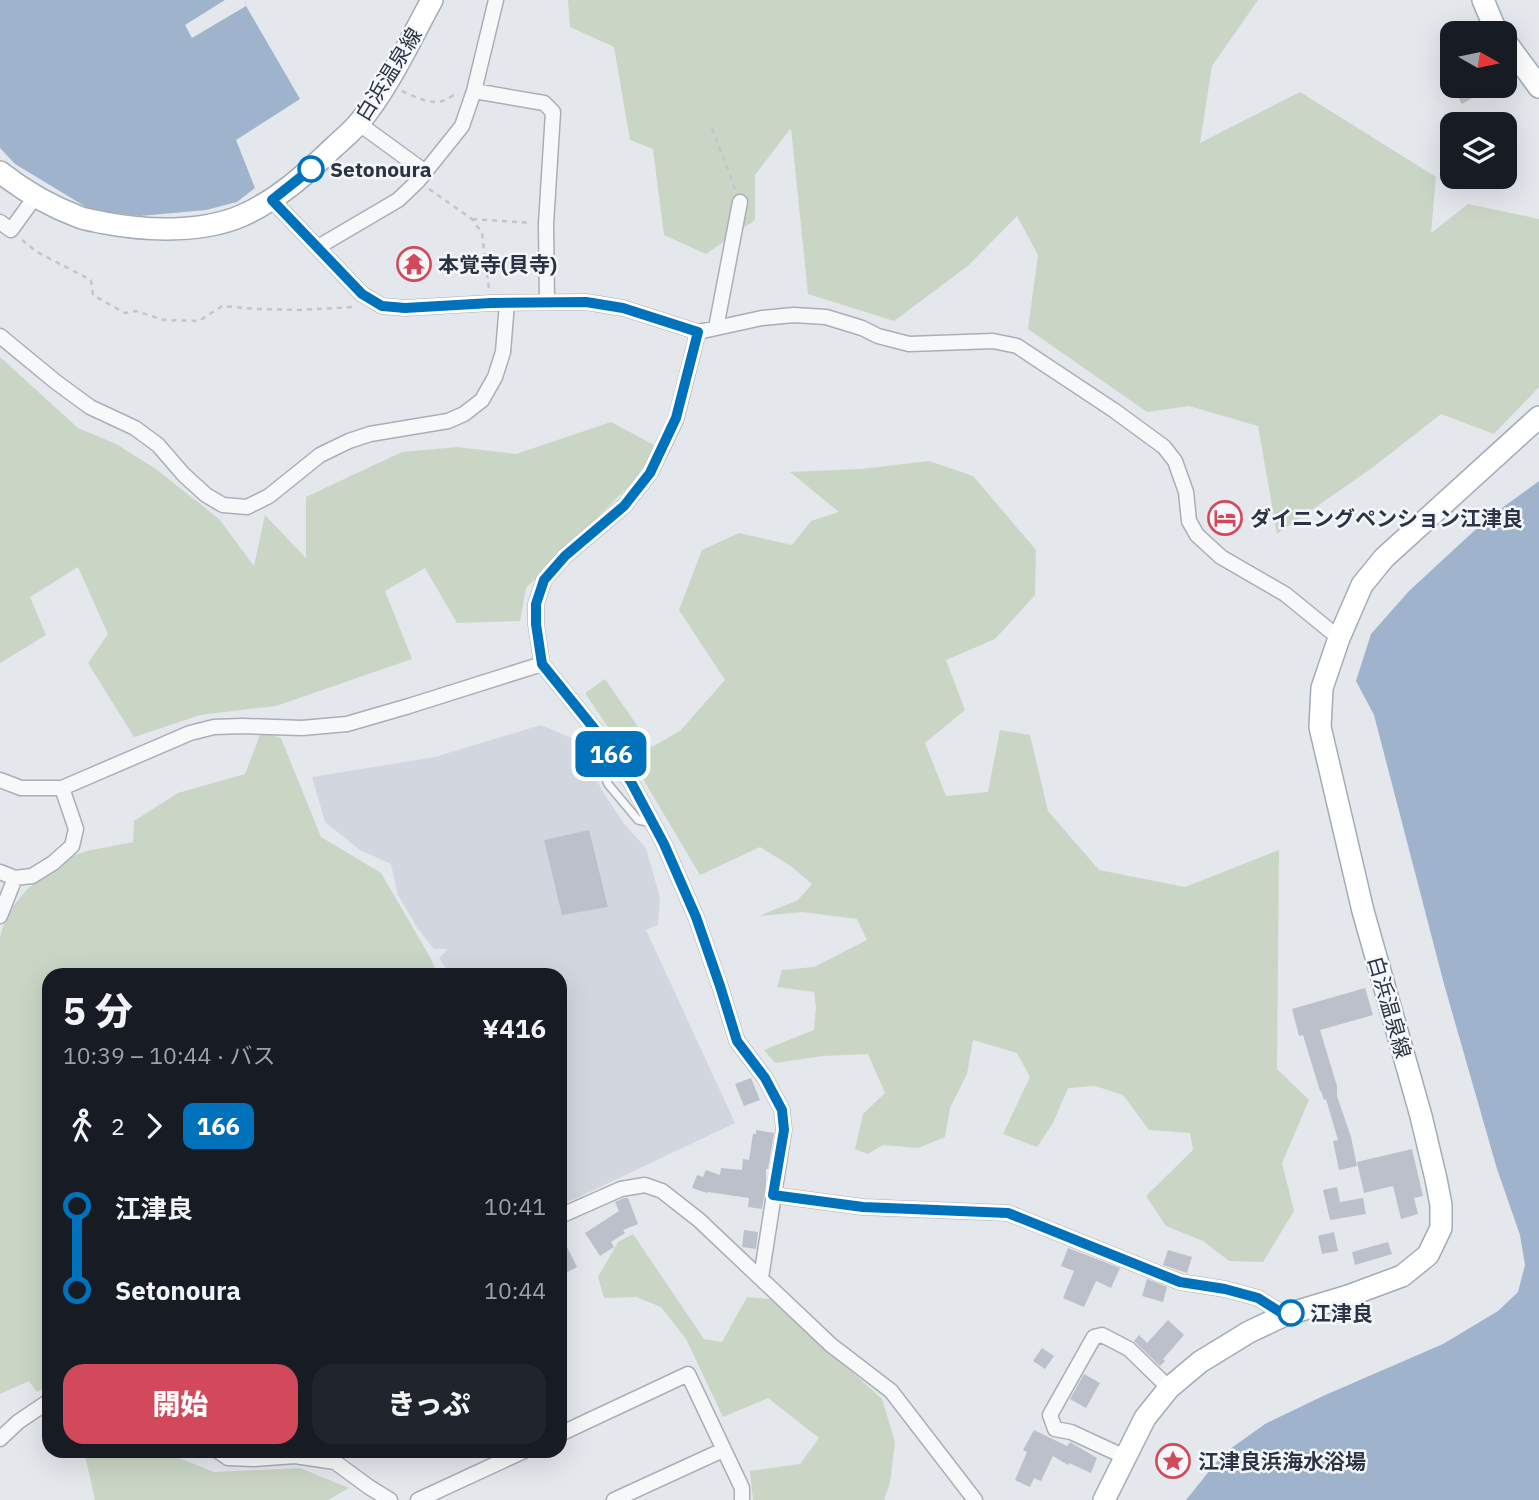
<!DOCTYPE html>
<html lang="ja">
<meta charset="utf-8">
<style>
body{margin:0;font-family:"IBM Plex Sans","Noto Sans JP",sans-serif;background:#20242c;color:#f1f3f6;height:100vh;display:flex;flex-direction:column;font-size:26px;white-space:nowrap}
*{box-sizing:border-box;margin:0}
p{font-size:23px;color:#9ea1a6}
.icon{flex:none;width:38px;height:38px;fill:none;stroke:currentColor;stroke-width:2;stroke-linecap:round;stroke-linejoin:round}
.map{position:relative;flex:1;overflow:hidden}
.side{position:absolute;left:42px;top:968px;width:525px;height:490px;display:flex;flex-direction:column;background:#171b24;border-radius:21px;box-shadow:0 7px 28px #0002}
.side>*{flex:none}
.badge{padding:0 14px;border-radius:10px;font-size:24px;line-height:46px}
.needle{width:46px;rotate:99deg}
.tools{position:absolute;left:1440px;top:21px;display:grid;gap:14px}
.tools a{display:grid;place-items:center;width:77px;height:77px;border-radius:14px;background:#171b24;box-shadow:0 7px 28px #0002;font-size:35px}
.map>.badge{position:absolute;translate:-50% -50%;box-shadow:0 0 0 4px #fff}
.legs{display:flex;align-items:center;gap:10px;height:77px;padding:0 21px;font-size:23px}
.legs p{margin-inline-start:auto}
.summary{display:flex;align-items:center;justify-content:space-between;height:119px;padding:0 21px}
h1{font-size:38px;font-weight:800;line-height:52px}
.action{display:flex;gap:14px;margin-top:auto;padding:14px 21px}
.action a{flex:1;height:80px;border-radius:21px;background:#d1495b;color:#fff;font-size:28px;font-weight:800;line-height:80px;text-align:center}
.action a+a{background:#20242c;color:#f1f3f6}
ul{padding:0 21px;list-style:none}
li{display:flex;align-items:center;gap:24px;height:84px;font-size:26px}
li i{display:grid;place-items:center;width:10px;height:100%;margin:0 9px;background:currentColor}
li i::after{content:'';width:18px;height:18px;margin:-9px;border:5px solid;border-radius:50%;background:#171b24}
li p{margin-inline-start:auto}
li:first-child i{background:linear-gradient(#0000 50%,currentColor 0)}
li:last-child i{background:linear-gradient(currentColor 50%,#0000 0)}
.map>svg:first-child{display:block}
.built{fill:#d2d6de}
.green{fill:#c9d6c5}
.water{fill:#9fb4cc}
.pier{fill:#e4e7ec}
.building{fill:#bbc0ca}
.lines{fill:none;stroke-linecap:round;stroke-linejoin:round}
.service-casing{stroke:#a9aeb7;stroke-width:10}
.minor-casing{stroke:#a9aeb7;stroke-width:17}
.primary-casing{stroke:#a3abb8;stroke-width:24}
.path{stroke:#c2c5cb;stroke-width:2.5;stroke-dasharray:5 5;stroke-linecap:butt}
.service{stroke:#f7f8fa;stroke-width:7}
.minor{stroke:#f7f8fa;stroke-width:14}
.primary{stroke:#fff;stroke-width:21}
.line-1-casing{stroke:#fff;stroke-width:16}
.line-1{stroke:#0072bc;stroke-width:10}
.stop-1-dot{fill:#fff;stroke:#0072bc;stroke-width:3.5}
.labels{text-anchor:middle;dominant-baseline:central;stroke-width:5;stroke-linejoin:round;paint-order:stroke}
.street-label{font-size:21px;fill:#2b3445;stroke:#f4f6f9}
.stop-label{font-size:21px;font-weight:bold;fill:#2b3445;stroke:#f4f6f9;text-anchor:start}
.poi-label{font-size:21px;font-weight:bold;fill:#2b3445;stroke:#f4f6f9;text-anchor:start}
</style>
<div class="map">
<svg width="1539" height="1500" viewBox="0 0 1539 1500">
<rect width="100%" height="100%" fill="#e4e7ec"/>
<path class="built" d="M541,725l35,15 27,52 22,33 21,23 14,50 -2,27 -12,5 89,193 -175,83v-231h-109l-12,-17 9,-9h-14l-16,-20 -20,-34 -7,-31 -31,-14 -35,-28 -13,-45 123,-20z"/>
<path class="green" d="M568,0h690l-46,66 -12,77 100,-51 136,85 -5,56 37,-29 71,15v168l-45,47 -53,-20 -69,54 -95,66 -19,-108 -69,-20 -42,6 -119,-83 10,-74 -21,-39 -48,49 -75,56 -86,-27 -17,-166 -36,47v45l-49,34 -42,-19 -11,-86 -23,-9 -16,-93 -44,-20z
M0,357l78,71 38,16 40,25 63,50 35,47 11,-51 41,43v-61l96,-45 55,-5 59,7 95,-32 47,25 -29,39 -103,102 -6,33 -63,2 -32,-55 -40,23 27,68 -136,47 -76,9 -66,22 -46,-74 20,-29 -30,-67 -48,30 16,38 -46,28z
M929,461l44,15 63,74 -1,45 -40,44 -49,21 19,50 -40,33 21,53 42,-4 12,-62 30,5 18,76 51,59 86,17 94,-37 -2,219 32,31 -27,63 12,48 -31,51 -34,-1 -26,-20 -37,-15 -20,-30 47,-46 -3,-17 -41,-3 -26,-35 -28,-9 -27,2 -15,35 -16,24 -34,-13 27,-57 -13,-24 -44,-13 -6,34 -17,34 -5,29 -27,11 -35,-3 -15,9 -13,-5 8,-35 22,-21 -17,-39 -45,2 -48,7 -11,-13 50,-20 2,-23 -2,-15 -37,-5 5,-17 32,-3 53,-27 -10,-21 -54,-7 -44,4 39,-16 14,-16 -20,-17 -32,-20 -60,28 -57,-96 -58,-86 20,-14 47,68 28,-16 45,-51 -46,-70 23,-60 37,-17 53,12 19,-24 28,-9 -49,-40 71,-3z
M261,732l20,6 40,99 60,36 49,84 8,18h-389v410l-12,7 -8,-11 -29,13v-457l7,-23 21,-26 45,-32 14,-5 46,-9 1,-21 44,-28 67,-19z
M633,1234l71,105 18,3 25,-45 24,2 111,100 13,43 -5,41 -6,17h-131l-3,-29 50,-7 19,-26 -51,-40 -45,19 -37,-78 -25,-32 -25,-10 -32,1 -6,-21 20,-35z
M84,1451h78l52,21 86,-4 49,20 -21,12h-233z"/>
<path class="water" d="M0,0h245l1,6 54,93 -64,41 19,48 -18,14 -31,8 -66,6 -49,-6 -76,-46 -15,-16z
M1539,481v1019h-353l37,-46 42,-30 58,-28 120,-52 55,-33 20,-19 7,-27 -5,-30 -23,-66 -53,-185 -70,-269 -18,-34 15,-47 38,-43 78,-72z"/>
<path class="pier" d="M225,0h20l1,6 -54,32 -7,-13z"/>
<path class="building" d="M1466,86h26l-30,18 -7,-12z
M589,830l19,77 -46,8 -18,-75z
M1365,988l8,27 -53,15 17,56v10l14,41 6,29 -18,4 -6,-29 5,-1 -12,-41 -2,1 -3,-9h-1l-17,-56 -4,1 -7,-27z
M751,1078l9,22 -16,6 -9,-22z
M756,1130l18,3 -6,36h-2v17l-4,23 -14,-2 1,-9 -41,-6 -1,1 -15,-5 5,-13 6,2 3,-7 14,5 1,-7 21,2 1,-11 6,1 4,-26h3z
M1412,1149l11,47 -9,2 4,16 -17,5 -8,-33 -29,7 -7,-31z
M1337,1187l3,15 23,-4 3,16 -36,6 -7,-30z
M624,1198h4l10,26 -15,6 2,3 -14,9 3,5 -14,9 -15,-23 34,-22 -4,-9z
M744,1230l14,2 -2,17 -14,-2z
M1334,1232l4,19 -16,3 -4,-18z
M560,1233l17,34 -17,9z
M1388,1242l4,12 -37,11 -3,-13z
M1068,1248l52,20 -9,20 -15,-7 -12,26 -21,-9 11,-27 -13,-5z
M1168,1250l24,7 -5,16 -24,-8z
M1147,1279l20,8 -4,15 -21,-6z
M1168,1320l16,15 -21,24 2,2 -5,5 -26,-25 5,-6 8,8z
M1042,1348l12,8 -9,13 -12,-8z
M1084,1374l16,9 -14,25 -16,-9z
M1034,1430l33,16 3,-4 27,16 -6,15 -22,-10 -1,2 -15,-9 -12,25 -7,-3 -4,9 -15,-7 12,-28 -4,-2z"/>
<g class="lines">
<g class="service-casing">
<path id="service" d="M596,731l-7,8 19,45 30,36 14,3"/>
</g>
<g class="minor-casing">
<path id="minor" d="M474,91l70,12 9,9 -7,112 1,78
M358,123l66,48
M272,200l90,94 20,12 23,2 86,-5 95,-1 37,6 75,24 64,-14 32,-3 32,2 36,11 16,8 31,8 84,-3 24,5 98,65 49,36 11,14 11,31 3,29 8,14 24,22 64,37 54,44
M0,222l11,8 24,-33
M318,247l80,-47 20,-19 44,-55 12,-35 22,-91
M716,328l24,-126
M698,332l-22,87 -26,54 -26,33 -59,50 -21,24 -8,24v20l6,40 54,67 35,51 33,62 32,73 24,69 17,55 28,37 17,32 2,20 -23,148
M0,336l56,46 34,25 45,21 23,17 26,30 22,20 17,10 24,2 22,-11 51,-41 29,-14 21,-7 78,-13 16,-7 18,-14 13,-23 8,-25 4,-49
M0,780l21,8h41l128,-55 24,-6 29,-1 59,2 45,-4 62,-18 133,-42
M0,872l15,6 17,-2 21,-13 19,-17 4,-17 -14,-41
M0,916l15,-38
M773,1195l90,12 145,6 172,69 45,7 33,9 27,17
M560,1216l61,-27 24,-4 17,6 37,29 132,125 60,46 84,109
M560,1434l128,-60 54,114v12
M0,1439l18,-17 31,-21
M218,1451l10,7 26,1 41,-3 40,6 34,25 21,13
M1125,1457l-54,-25 -16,-3 -5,-14 44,-78 8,-2 27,14 40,39
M418,1500l106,-49
M614,1500l109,-50"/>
</g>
<g class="primary-casing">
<path id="primary" d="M1483,0l11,26 6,7
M1505,41l34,46
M0,172c24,19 50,34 79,45 8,3 17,4 26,6 42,8 96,10 136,-7 37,-16 66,-43 94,-70 8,-7 16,-14 23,-22 30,-35 52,-84 74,-124
M1104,1500l41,-82 24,-30 31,-26 49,-30 36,-17 63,-19 54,-20 26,-21 13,-27v-23l-5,-26 -15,-63 -58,-205 -43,-184 2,-39 17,-50 23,-53 22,-27 155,-141"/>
</g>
<path class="path" d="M402,91c11,5 28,14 40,10 5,-1 11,-6 16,-8
M712,128l23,61
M429,189l43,30 10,14 7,56
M472,219l60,4
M22,240l15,12 54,28 2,15 32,18 11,-2 28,9 35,1 23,-15 35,3 42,1 55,-3"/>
<use href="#service" class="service"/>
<use href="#minor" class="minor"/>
<use href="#primary" class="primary"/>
</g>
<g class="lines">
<g class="line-1-casing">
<path id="line-1" d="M311,169l-39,31 90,94 20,12 23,2 86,-5 95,-1 37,6 75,24 -22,86 -26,55 -26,33 -59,50 -21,24 -8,24v20l6,40 54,67 35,51 33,62 32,73 24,69 17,55 28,37 17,32 2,20 -11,65 90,12 145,6 172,69 45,7 33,9 27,17 6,-2"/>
</g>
<use href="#line-1" class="line-1"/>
</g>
<defs>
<g id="temple-ring" transform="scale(1.75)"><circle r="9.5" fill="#f4f6f9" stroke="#d1495b" stroke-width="1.5"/><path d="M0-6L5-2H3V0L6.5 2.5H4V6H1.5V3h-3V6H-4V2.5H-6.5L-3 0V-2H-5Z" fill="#d1495b"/></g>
<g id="hotel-ring" transform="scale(1.75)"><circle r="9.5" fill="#f4f6f9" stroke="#d1495b" stroke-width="1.5"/><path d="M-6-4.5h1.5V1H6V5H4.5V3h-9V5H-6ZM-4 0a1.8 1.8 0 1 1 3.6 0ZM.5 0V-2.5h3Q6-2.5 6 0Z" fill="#d1495b"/></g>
<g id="sight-ring" transform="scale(1.75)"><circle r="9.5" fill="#f4f6f9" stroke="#d1495b" stroke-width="1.5"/><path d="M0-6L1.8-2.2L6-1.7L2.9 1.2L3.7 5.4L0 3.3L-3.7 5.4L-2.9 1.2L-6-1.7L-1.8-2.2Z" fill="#d1495b"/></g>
</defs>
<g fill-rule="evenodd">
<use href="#temple-ring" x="414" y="264"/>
<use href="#hotel-ring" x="1225" y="518"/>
<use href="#sight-ring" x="1173" y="1461"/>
</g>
<g class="stop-1-dot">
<circle cx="311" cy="169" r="12"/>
<circle cx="1291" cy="1313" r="12"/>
</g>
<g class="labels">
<g class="street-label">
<text transform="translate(388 74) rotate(-58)">白浜温泉線</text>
<text transform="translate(1390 1007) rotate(74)">白浜温泉線</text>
</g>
<g class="stop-label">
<text x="330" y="169">Setonoura</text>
<text x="1310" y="1313">江津良</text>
</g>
<g class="poi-label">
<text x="438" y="264">本覚寺(貝寺)</text>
<text x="1250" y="518">ダイニングペンション江津良</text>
<text x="1198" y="1461">江津良浜海水浴場</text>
</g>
</g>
</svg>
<div class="tools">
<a><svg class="needle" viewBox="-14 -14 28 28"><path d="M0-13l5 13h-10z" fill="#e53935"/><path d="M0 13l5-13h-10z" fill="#9ea1a6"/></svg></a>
<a><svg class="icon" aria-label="layers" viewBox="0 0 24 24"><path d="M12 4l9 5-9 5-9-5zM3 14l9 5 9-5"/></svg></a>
</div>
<b class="badge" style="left:611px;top:754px;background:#0072bc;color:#fff">166</b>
<section class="side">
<div class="summary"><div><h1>5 分</h1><p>10:39 – 10:44 · バス</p></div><b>¥416</b></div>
<div class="legs"><svg class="icon" aria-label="walk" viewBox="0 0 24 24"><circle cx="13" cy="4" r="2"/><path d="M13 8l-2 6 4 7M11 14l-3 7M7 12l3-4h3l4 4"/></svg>2<svg class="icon" aria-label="forward" viewBox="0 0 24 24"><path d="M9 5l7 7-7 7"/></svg><b class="badge" style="background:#0072bc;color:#fff">166</b></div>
<ul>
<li><i style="color:#0072bc"></i><b>江津良</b><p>10:41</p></li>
<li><i style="color:#0072bc"></i><b>Setonoura</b><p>10:44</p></li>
</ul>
<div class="action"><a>開始</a><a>きっぷ</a></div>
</section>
</div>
